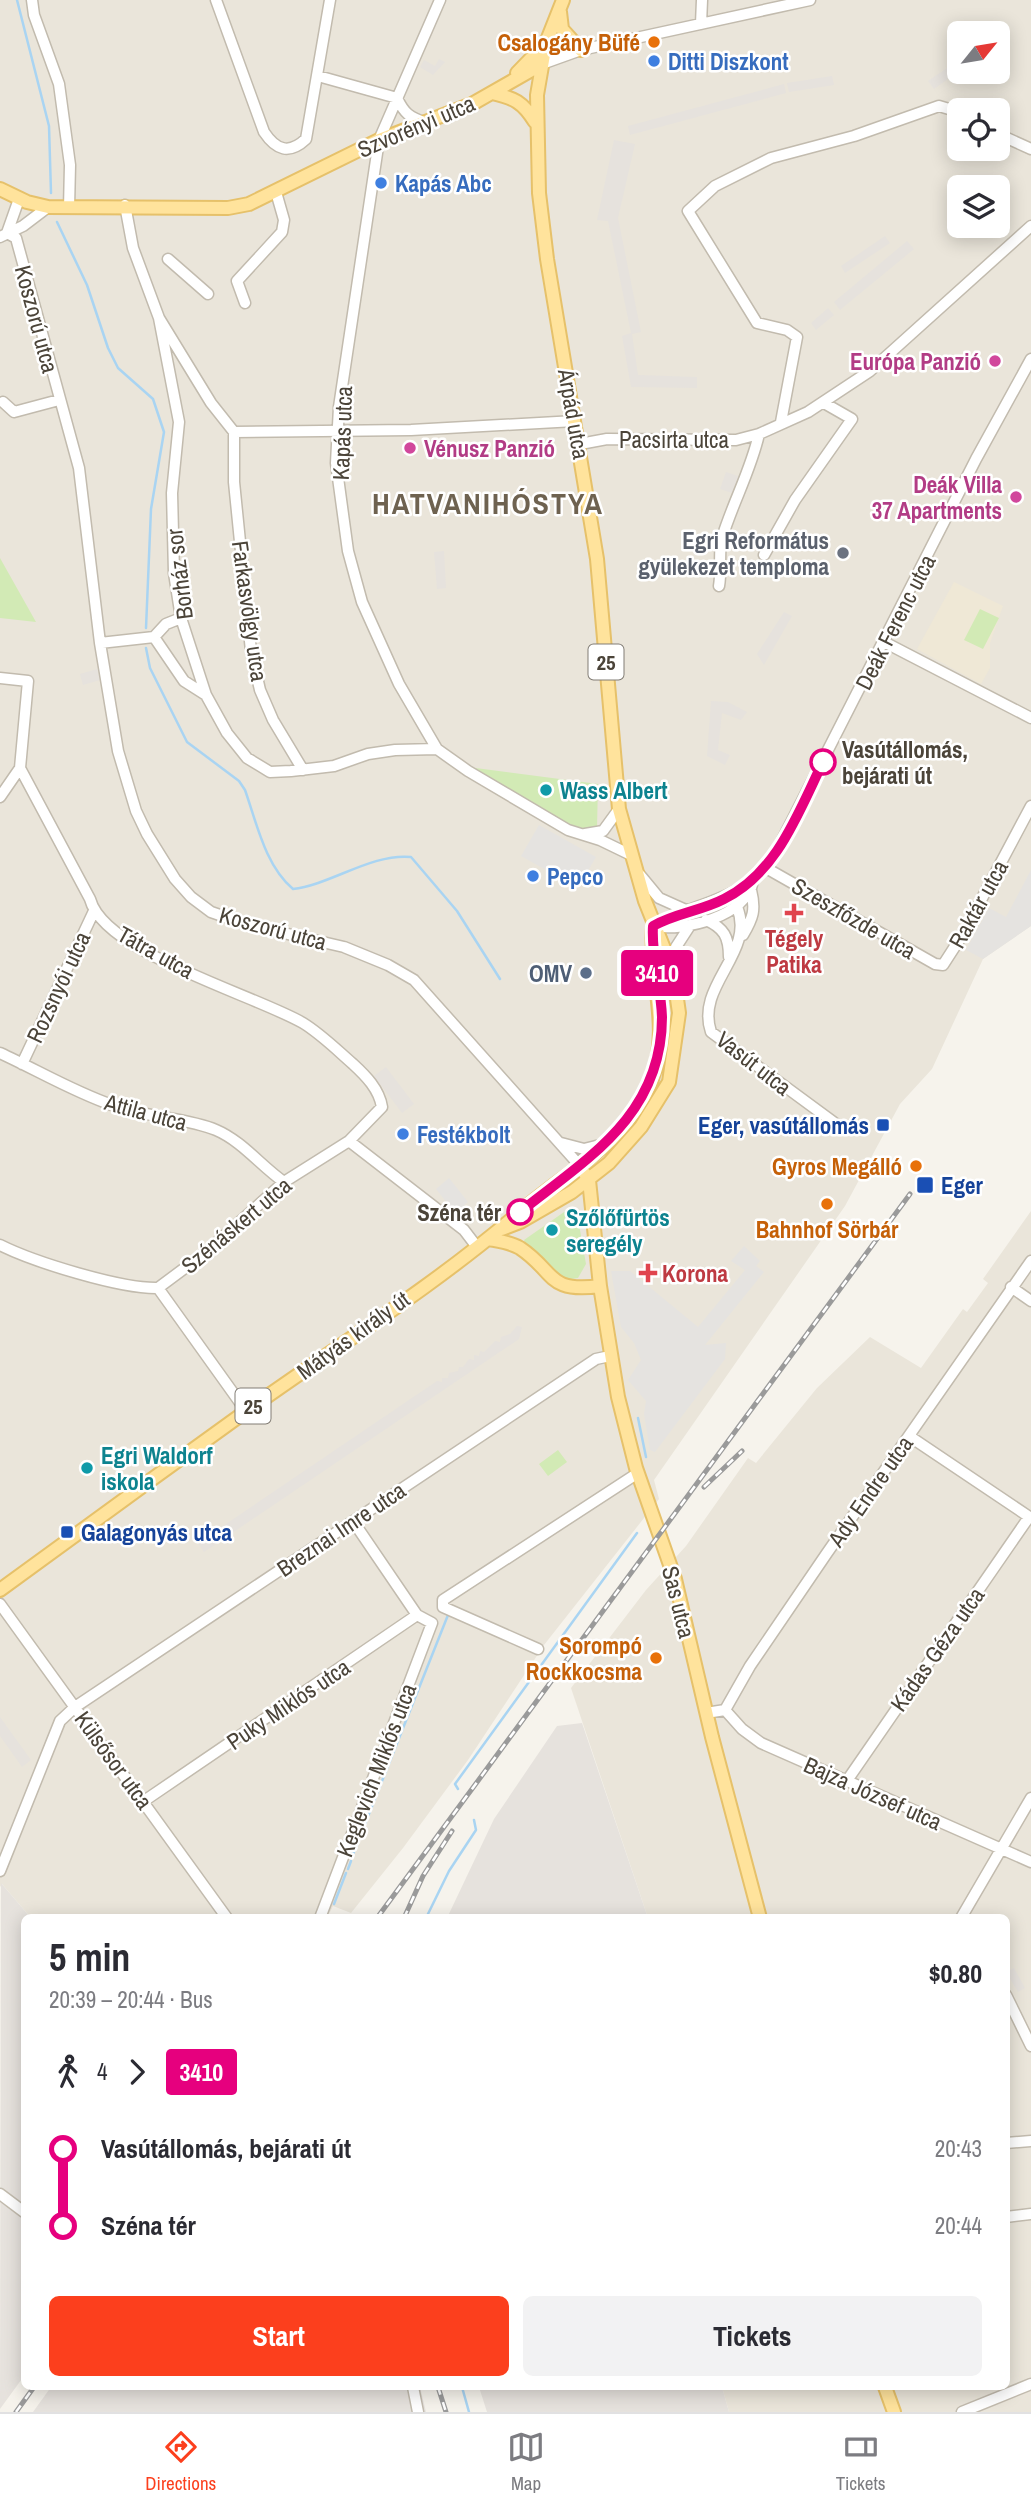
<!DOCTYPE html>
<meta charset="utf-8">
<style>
body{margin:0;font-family:"Archivo Narrow",sans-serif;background:#f2f2f3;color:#2b2b33;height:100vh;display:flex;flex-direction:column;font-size:26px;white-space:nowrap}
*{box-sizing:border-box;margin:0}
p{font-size:23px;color:#7c7c81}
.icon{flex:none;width:38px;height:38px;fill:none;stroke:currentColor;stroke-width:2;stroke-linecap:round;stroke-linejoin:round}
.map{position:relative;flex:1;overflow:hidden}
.details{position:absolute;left:21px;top:1914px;width:989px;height:476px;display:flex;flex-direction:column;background:#fff;border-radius:10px;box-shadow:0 4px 18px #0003}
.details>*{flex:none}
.badge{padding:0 14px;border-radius:5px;font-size:24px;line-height:46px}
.needle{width:46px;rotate:60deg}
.buttons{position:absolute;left:947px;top:21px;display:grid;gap:14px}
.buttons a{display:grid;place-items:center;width:63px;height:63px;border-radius:10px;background:#fff;box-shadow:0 4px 18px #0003;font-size:35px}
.map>.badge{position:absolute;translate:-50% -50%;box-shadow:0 0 0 4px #fff}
.legs{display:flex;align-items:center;gap:10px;height:77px;padding:0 28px;font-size:23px}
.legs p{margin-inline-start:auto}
.overview{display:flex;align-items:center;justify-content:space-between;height:119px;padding:0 28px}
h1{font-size:38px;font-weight:700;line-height:52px}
.action{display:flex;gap:14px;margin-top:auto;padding:14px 28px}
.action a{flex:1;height:80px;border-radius:10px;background:#fc3f1d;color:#fff;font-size:28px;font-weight:700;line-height:80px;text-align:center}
.action a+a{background:#f2f2f3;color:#2b2b33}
ul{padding:0 28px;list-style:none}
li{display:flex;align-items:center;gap:24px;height:77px;font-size:26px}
li i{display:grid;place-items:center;width:10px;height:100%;margin:0 9px;background:currentColor}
li i::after{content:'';width:18px;height:18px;margin:-9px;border:5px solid;border-radius:50%;background:#fff}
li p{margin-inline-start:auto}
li:first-child i{background:linear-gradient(#0000 50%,currentColor 0)}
li:last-child i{background:linear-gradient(currentColor 50%,#0000 0)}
.menu{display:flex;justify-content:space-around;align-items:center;height:98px;border-top:2px solid #e1e1e2;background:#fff;font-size:19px;color:#7c7c81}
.menu a{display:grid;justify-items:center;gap:4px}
.menu .active{color:#fc3f1d}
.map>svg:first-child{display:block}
.residential{fill:#eae5da;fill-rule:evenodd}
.industrial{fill:#e6e2dd}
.education{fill:#efe8d6}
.green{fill:#d2eab5}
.parking{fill:#e5e3e0}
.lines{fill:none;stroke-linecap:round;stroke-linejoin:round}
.stream{stroke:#a9d4f2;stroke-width:2.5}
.minor-casing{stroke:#c2bbae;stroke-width:13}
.major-casing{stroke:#e6c16a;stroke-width:16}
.minor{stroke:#fff;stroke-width:10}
.major{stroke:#ffe39c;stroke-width:12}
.rail-casing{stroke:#9a9a9a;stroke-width:5}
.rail{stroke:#fff;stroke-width:2.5;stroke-dasharray:8;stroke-linecap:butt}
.line-1-casing{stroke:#fff;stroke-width:16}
.line-1{stroke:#e6007e;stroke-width:10}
.food-dot{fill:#e8710a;stroke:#fff;stroke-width:2.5}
.shop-dot{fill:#3f7fe0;stroke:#fff;stroke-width:2.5}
.hotel-dot{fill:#d1479c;stroke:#fff;stroke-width:2.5}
.worship-dot{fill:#6b7280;stroke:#fff;stroke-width:2.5}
.stop-1-dot{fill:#fff;stroke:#e6007e;stroke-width:3.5}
.culture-dot{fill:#0f9aa8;stroke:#fff;stroke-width:2.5}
.health-dot{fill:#e0444e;stroke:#fff;stroke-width:2.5}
.service-dot{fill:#5c6f8a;stroke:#fff;stroke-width:2.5}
.transit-dot{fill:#1a4fb4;stroke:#fff;stroke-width:2.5}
.labels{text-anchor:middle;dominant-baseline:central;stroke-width:5;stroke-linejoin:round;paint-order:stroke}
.shield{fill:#fff;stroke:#817c74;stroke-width:2}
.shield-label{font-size:21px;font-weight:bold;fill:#4b4439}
.food-label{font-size:23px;font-weight:bold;fill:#c56008;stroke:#fff;text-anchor:end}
.shop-label{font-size:23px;font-weight:bold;fill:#366cbe;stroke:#fff;text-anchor:start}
.street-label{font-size:23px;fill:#4b4439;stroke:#fff}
.hotel-label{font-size:23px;font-weight:bold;fill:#b23c85;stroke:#fff;text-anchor:end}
.worship-label{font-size:23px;font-weight:bold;fill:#5b616d;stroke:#fff;text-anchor:end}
.stop-label{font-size:23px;font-weight:bold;fill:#4b4439;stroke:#fff;text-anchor:start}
.culture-label{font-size:23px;font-weight:bold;fill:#0d838f;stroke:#fff;text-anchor:start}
.health-label{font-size:23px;font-weight:bold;fill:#be3a42;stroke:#fff}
.service-label{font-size:23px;font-weight:bold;fill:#4e5e75;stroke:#fff;text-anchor:end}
.transit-label{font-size:23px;font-weight:bold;fill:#164399;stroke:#fff;text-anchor:start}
.district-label{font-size:30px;font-weight:bold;letter-spacing:2px;fill:#6e6250;stroke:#fff}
</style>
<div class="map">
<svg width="1031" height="2412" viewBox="0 0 1031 2412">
<rect width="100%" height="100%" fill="#f6f3ec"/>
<path class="residential" d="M0,0h1031v926l-48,33 -51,110 -32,35 -55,102 -191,274 5,19 -115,146 -76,115 -65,88 -52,65 -18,-7 -6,12h-296l-29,-34 -2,3zM959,33h39v39h-39zM959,110h39v39h-39zM959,187h39v39h-39z
M1031,1211v1201h-302l-7,-25h284v-469h-358l-77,-230 75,-98 40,-44 62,-88 8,5 61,-75 53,-51 51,31 42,-59 4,3 21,-29 -5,-4z"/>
<path class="industrial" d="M439,59l6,3 -12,13 -13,-8 4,-7 11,6z
M959,60v11l-25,18 -6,-8z
M832,76l2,9 -45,7 -2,-9z
M784,84l2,9 -156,42 -2,-9z
M614,140l21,4 -17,74 23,114 -9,2 6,41 59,2v11l-66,-1 -9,-51 9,-3 -23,-112 -11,-1z
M885,236l5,7 -45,30 -4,-7z
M907,241l7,8 -74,61 -6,-8z
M828,308l6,7 -18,15 -5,-7z
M726,472l12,4 -6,17 -12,-4z
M444,551l2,37 -9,1 -3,-37z
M784,612l8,4 -28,49 -7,-11z
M97,669l3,11 -17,5 -3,-11z
M711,701l17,1 19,10 -6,8 -19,-7 -4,37 12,5 -5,10 -18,-9z
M386,1067l28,37 -12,9 -28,-37z
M517,1326l5,1 -3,12 -315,213 -6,-9 239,-162 5,1v-4h6l1,-5 9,-2 1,-4h4l6,-8 5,1v-5l5,1 1,-5 4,1 11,-11 5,1 1,-5 9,-3z
M0,1717l31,43 -9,7 -22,-31z
M582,1723l66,195h-201l47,-99 63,-93z
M1,1883l30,35h-7v458l-24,33z
M1014,1968l11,20 -7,4 -12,-20z
M51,2387h369l6,25h-393z
M479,2387h243l7,25h-242z"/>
<path class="education" d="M954,582l49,24 -13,37v25l-9,16 -64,-35z"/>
<path class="green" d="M0,558l36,64 -36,-4z
M980,609l19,9 -16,31 -19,-9z
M468,767l130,17 -1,44 -16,3 -15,-5z
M567,1210l10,3 9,51 -8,14 -19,3 -32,-34 -3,-7z
M558,1450l9,12 -19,14 -9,-12z"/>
<path class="parking" d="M539,825l57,32 -18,31 -57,-32z
M1031,870v56l-48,33 -17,-9 23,-42 17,9z
M449,1178l19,24 -13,11 -19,-24z
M744,1246l16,15 -4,5 8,6 -59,73 21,-2 -1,16 -70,93 -5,-2 -6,-36 2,-13 -18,-21 13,-20 -7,-17 -13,-16 -10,-56h19l68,56 47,-57 -14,-9z"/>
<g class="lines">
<path class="stream" d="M17,0l32,126 2,67
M57,222l30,63 21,63 10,20 35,31 11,33 -13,77 -5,119
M146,648l4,20 37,74 52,39 6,9c12,34 20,75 48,99 37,-4 79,-36 118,-32l46,54 43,68
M638,1418l8,39
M458,1789l-3,-5 182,-251
M353,1854l95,-239
M348,1869l3,-8
M334,1904l12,-31
M426,1918l23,-47 27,-41 -2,-10
M462,2387l7,25"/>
<g class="minor-casing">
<path id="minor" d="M32,0l2,15 25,69 11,81 -1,43
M216,0l48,132c12,18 25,23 42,7l24,-139
M701,24l1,-24
M542,64l39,-14 229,-50
M318,76l79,22
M397,98c7,15 13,20 28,24
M998,134l33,15
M125,205l8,43 26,70 52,85 23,29v50l17,169 9,39 13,30 30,50
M7,233l9,5 63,230 21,175 18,108 18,60 11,23 28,45 16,18 20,15 38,13 95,22 44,18 26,15 166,186
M7,233l12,-34
M0,237l23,-11 25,-19
M168,259l40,35
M245,303l-8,-22 45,-49 2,-12 -8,-28
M159,318l20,104 -7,71 2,80 7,45 25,77 21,38 20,25 23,14 21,-1 43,-5 34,-12 27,-4 42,-1 31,22 100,59 32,10 31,15
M3,402l11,10 45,-12
M781,422l16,-85 -10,-7 -30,-7 -69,-112 27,-25 56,-28 83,-22 85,-30 20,6
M234,432l177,-2 164,-9
M580,444l27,-5 129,1 23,-6 49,-22 62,-41 161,-145
M764,555l31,-55 57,-81 -28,-16
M719,586c3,-17 -1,-32 3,-48 11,-36 29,-68 37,-104
M154,637l30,44 22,14
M884,642l147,76
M100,643l54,-6 12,-13 15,-6
M0,678l28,3 -8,87 70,131c14,54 165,96 213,124 18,11 34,27 50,41 13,12 26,25 29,43l-33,34 -65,41 -79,71 -47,35
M437,749l-38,-65 -37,-82 -14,-51 -12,-88 3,-56 40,-267 61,-140
M0,797l20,-29
M585,834l18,-3 16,-22
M766,868l169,96 8,1 20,-31 68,-128
M640,875l19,23 29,13
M737,907c19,46 -42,78 -26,125l125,92
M706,920c18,8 23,17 23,37
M653,926c46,-26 88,-23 121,-70l202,-397 55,-100
M654,926c30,6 93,-10 99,-45
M743,935c10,-17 13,-25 8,-45
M673,971l3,-24 13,-20
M0,1053c37,17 74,39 112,52 32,12 76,13 104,25 26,11 45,36 68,52
M22,1064l72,-153
M349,1141l115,89 13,17
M561,1143l23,6 20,-5
M0,1245c34,17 121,44 158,43
M1011,1287l20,14
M158,1288l88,123
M909,1436l122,82
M0,1604l227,314
M538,1649l-95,-42v-7l195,-127
M725,1710l17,19 19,14 270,119
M706,1713l19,-3 25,-44 77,-113 204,-292
M846,1782l183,-265
M144,1801l273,-186
M0,1871l60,-150 15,-14 521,-348 14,-3
M320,1918l112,-295 -15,-8 -64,-94
M961,1918l70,-120
M1006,1995l25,51
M1006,2143l25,-2
M0,2194l24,18
M1006,2217l25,-3
M413,2387l5,25
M962,2412l69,-28"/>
</g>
<g class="major-casing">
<path id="major" d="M560,12l2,17 19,21
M517,73l29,-30
M492,93c22,5 31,9 43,29
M0,189l27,13 21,5 180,1 21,-4 130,-64 93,-36 70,-40
M585,1174l4,6 11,106 18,111 18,71 39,111 37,158 48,181
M502,1229l18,-7 52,-30 37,-29 32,-36 28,-45 10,-69 -6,-42 -28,-70 -26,-92 -22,-250 -50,-300 -8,-66 -2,-98 9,-52 17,-43
M488,1239c11,2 22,3 32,9 36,24 26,45 80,38
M0,1590c82,-60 163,-119 245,-178 91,-65 189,-126 274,-199 47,-41 110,-72 133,-134 19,-54 -3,-100 1,-152
M885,2387l9,25"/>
</g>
<use href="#minor" class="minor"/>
<use href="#major" class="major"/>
<g class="rail-casing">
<path id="rail" d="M704,1487l38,-36
M377,1918l533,-724
M404,1918l19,-42 29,-45
M438,2387l8,25
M16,2412l18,-25"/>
</g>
<use href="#rail" class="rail"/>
</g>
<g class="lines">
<g class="line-1-casing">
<path id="line-1" d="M520,1212c68,-54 142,-97 142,-195 -1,-31 -11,-60 -9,-91 23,-13 48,-15 71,-27 53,-26 74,-86 99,-137"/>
</g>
<use href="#line-1" class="line-1"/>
</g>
<g class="food-dot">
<circle cx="654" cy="42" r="7"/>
<circle cx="916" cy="1166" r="7"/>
<circle cx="827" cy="1204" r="7"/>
<circle cx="656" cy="1658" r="7"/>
</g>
<g class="shop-dot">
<circle cx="654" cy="61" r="7"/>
<circle cx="381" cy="183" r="7"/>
<circle cx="533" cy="876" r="7"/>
<circle cx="403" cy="1134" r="7"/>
</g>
<g class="hotel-dot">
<circle cx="995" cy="361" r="7"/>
<circle cx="410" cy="448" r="7"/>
<circle cx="1016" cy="497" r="7"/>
</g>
<circle class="worship-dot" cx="843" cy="553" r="7"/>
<g class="stop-1-dot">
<circle cx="823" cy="762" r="12"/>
<circle cx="520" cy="1212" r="12"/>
</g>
<g class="culture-dot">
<circle cx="546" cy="790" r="7"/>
<circle cx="552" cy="1230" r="7"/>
<circle cx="87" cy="1468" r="7"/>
</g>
<g class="health-dot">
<path d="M790.5 902.5h7v7h7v7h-7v7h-7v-7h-7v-7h7z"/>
<path d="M644.5 1262.5h7v7h7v7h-7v7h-7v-7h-7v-7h7z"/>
</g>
<circle class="service-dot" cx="586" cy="973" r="7"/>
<g class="transit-dot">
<rect x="876" y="1118" width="14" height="14" rx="3.5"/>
<rect x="916" y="1176" width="18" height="18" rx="3.5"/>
<rect x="60" y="1525" width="14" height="14" rx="3.5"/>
</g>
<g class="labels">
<g class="shield">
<rect x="588.5" y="644.5" width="35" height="35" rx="5"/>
<rect x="235.5" y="1388.5" width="35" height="35" rx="5"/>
</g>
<g class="shield-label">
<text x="606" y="662">25</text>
<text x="253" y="1406">25</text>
</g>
<g class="food-label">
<text x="640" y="42">Csalogány Büfé</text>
<text x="902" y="1166">Gyros Megálló</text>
<text x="827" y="1229" text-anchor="middle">Bahnhof Sörbár</text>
<text x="642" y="1645">Sorompó<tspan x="642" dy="26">Rockkocsma</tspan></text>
</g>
<g class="shop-label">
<text x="668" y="61">Ditti Diszkont</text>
<text x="395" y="183">Kapás Abc</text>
<text x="547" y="876">Pepco</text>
<text x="417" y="1134">Festékbolt</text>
</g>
<g class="street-label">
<text transform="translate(416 126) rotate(-23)">Szvorényi utca</text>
<text transform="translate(37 319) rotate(75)">Koszorú utca</text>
<text transform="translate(574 414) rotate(80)">Árpád utca</text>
<text transform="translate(342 433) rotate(-88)">Kapás utca</text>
<text x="674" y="439">Pacsirta utca</text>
<text transform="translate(179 574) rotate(-97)">Borház sor</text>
<text transform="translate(250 611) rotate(82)">Farkasvölgy utca</text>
<text transform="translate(895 622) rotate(-63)">Deák Ferenc utca</text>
<text transform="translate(978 904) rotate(-61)">Raktár utca</text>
<text transform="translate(854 918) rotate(30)">Szeszfőzde utca</text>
<text transform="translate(273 928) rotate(15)">Koszorú utca</text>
<text transform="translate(156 952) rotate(29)">Tátra utca</text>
<text transform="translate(58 987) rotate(-65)">Rozsnyói utca</text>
<text transform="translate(754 1063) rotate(38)">Vasút utca</text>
<text transform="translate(146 1112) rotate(15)">Attila utca</text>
<text transform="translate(236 1225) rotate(-40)">Szénáskert utca</text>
<text transform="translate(353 1335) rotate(-36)">Mátyás király út</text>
<text transform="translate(870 1491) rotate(-55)">Ady Endre utca</text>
<text transform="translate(341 1529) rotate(-34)">Breznai Imre utca</text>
<text transform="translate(679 1602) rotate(76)">Sas utca</text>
<text transform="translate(937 1649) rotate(-55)">Kádas Géza utca</text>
<text transform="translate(288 1704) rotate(-34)">Puky Miklós utca</text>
<text transform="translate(114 1760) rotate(54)">Külsősor utca</text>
<text transform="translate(376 1770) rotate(-69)">Keglevich Miklós utca</text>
<text transform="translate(873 1793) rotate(24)">Bajza József utca</text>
</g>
<g class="hotel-label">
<text x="981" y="361">Európa Panzió</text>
<text x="424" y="448" text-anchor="start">Vénusz Panzió</text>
<text x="1002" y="484">Deák Villa<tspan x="1002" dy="26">37 Apartments</tspan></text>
</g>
<g class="worship-label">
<text x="829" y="540">Egri Református<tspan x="829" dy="26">gyülekezet temploma</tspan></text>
</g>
<g class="stop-label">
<text x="842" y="749">Vasútállomás,<tspan x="842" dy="26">bejárati út</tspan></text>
<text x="501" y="1212" text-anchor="end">Széna tér</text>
</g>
<g class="culture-label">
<text x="560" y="790">Wass Albert</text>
<text x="566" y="1217">Szőlőfürtös<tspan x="566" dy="26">seregély</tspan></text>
<text x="101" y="1455">Egri Waldorf<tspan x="101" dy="26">iskola</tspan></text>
</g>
<g class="health-label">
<text x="794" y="938">Tégely<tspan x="794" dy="26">Patika</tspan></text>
<text x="662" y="1273" text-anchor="start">Korona</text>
</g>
<g class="service-label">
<text x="572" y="973">OMV</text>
</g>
<g class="transit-label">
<text x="869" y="1125" text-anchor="end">Eger, vasútállomás</text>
<text x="941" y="1185">Eger</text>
<text x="81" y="1532">Galagonyás utca</text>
</g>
<g class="district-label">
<text x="488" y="503">HATVANIHÓSTYA</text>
</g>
</g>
</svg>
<div class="buttons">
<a><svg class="needle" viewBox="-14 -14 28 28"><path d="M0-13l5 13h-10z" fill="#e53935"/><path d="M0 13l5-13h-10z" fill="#7c7c81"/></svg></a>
<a><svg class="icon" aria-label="locate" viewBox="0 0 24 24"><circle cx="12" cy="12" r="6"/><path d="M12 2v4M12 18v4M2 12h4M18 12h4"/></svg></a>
<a><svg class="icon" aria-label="layers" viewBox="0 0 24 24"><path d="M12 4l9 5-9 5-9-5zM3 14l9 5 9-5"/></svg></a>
</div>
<b class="badge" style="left:657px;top:973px;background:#e6007e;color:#fff">3410</b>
<section class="details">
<div class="overview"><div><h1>5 min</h1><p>20:39 – 20:44 · Bus</p></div><b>$0.80</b></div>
<div class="legs"><svg class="icon" aria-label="walk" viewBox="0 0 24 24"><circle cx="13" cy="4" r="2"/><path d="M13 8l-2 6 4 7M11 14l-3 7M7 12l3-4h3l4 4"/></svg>4<svg class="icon" aria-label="forward" viewBox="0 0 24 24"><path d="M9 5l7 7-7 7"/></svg><b class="badge" style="background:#e6007e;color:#fff">3410</b></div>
<ul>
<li><i style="color:#e6007e"></i><b>Vasútállomás, bejárati út</b><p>20:43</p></li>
<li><i style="color:#e6007e"></i><b>Széna tér</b><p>20:44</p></li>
</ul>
<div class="action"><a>Start</a><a>Tickets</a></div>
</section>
</div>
<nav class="menu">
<a class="active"><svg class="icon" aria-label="directions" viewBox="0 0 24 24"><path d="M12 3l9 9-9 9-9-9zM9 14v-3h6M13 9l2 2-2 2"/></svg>Directions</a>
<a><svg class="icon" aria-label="map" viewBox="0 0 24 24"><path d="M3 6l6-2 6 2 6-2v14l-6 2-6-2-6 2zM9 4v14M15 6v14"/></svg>Map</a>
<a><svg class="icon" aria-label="tickets" viewBox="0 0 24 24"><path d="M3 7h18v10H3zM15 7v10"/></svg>Tickets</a>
</nav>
